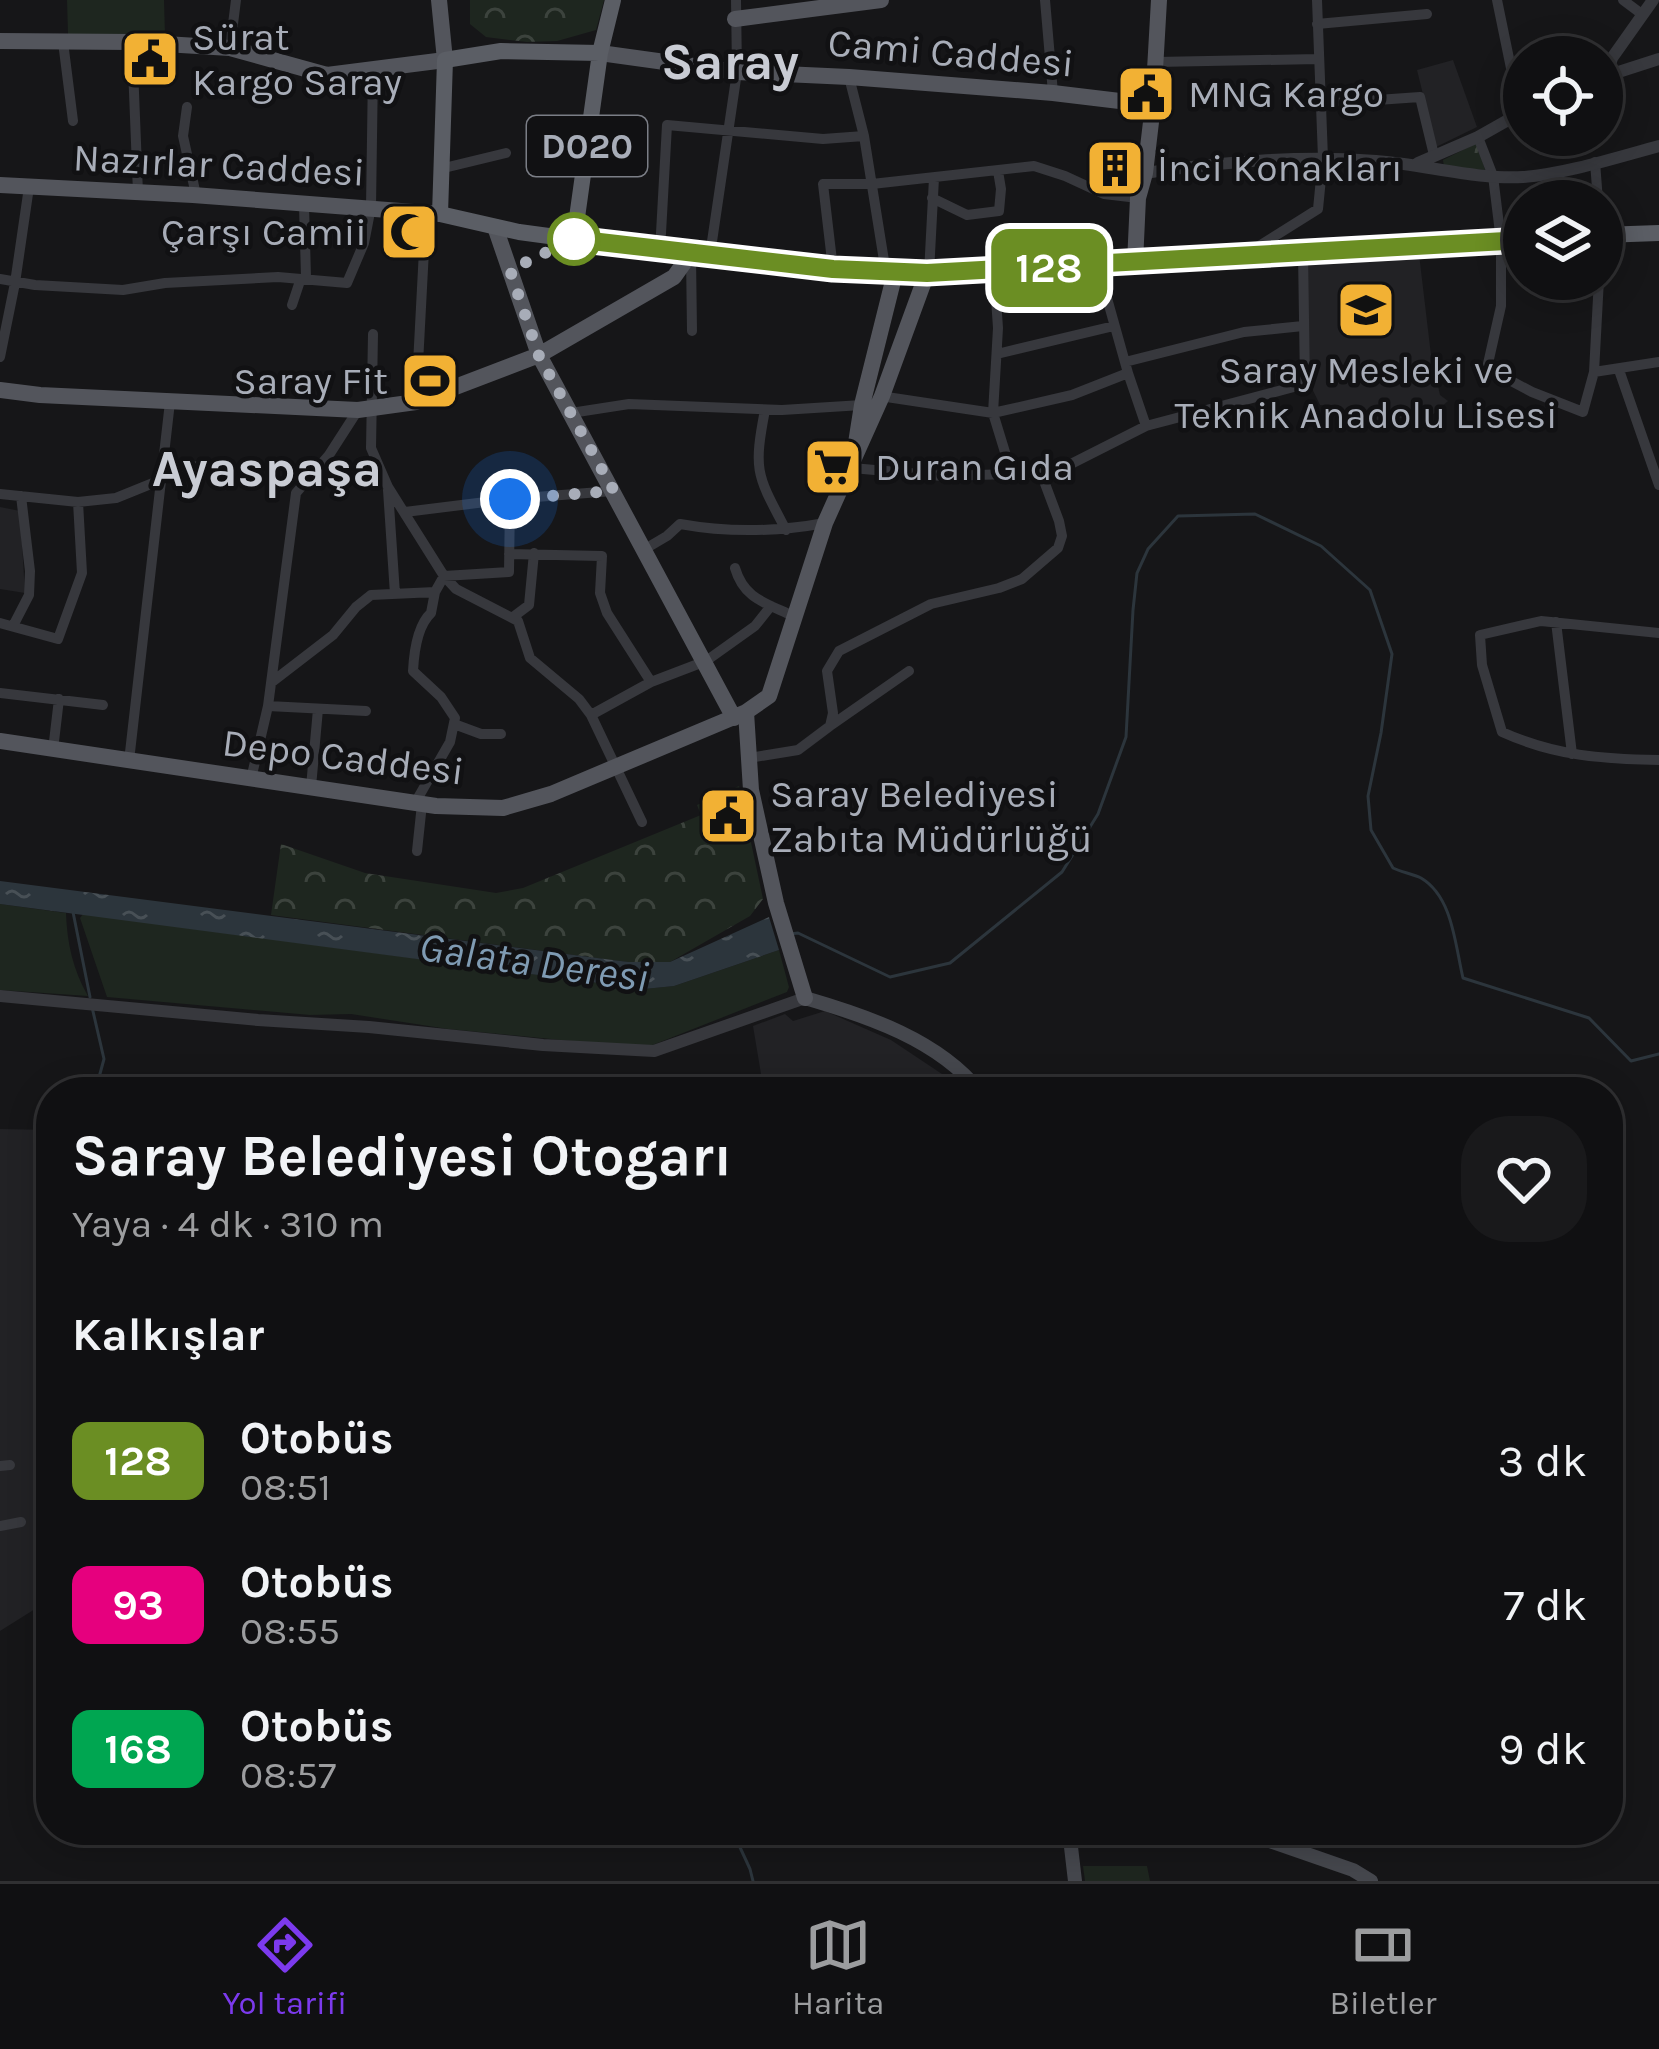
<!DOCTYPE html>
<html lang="tr">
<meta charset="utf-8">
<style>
body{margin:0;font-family:Karla,sans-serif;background:#19191b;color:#f1f3f6;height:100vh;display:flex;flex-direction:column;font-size:45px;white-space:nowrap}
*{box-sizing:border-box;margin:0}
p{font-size:39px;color:#9c9d9f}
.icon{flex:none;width:66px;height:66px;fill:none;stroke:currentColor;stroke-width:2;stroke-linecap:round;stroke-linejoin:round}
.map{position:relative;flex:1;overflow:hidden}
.panel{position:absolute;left:36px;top:1077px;width:1587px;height:768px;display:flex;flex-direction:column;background:#101012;border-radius:48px;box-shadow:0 6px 30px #0003,0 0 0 3px #303032}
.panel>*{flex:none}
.badge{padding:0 24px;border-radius:18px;font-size:42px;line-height:78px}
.controls{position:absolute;left:1503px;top:36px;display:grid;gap:24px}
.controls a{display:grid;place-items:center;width:120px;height:120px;border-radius:50%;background:#101012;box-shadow:0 6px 30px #0003,0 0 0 3px #303032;font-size:60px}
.you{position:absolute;width:60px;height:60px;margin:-30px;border:9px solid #fff;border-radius:50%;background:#1a73e8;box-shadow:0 0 0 18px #1a73e833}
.map>.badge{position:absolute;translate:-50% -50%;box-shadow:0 0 0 6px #fff}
h2{padding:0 36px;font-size:45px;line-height:108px}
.round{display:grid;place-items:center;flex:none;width:126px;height:126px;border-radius:48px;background:#19191b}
.summary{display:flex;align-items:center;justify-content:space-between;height:204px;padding:0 36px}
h1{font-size:57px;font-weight:700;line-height:90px}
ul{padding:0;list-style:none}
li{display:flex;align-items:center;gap:36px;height:144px;padding:0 36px}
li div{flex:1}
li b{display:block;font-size:45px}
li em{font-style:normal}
li .badge{min-width:132px;font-weight:700;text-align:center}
.dock{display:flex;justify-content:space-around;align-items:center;height:168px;border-top:3px solid #303032;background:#101012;font-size:33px;color:#9c9d9f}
.dock a{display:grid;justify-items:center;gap:6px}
.dock .active{color:#7c3aed}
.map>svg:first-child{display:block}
.built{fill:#222225}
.grass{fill:#1e261f}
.park{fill:url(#park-crowns)}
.water{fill:url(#water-ripples)}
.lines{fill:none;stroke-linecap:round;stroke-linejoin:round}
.stream{stroke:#2c353c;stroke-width:3}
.minor{stroke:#37383d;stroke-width:10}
.tertiary{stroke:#37383d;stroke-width:12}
.secondary{stroke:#45474d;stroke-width:14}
.primary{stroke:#53555c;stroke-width:16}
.trunk{stroke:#5b5e65;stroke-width:16}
.line-casing{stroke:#fff;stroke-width:27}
.line{stroke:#6b8e23;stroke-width:18}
.walk{stroke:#a8adb8;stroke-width:12;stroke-dasharray:0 21.6}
.stop-dot{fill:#fff;stroke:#6b8e23;stroke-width:6}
.labels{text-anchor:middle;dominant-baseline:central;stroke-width:9;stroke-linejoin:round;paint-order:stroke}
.shield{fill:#111113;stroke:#7b7e86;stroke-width:3}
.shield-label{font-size:36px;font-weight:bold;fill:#a8adb8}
.poi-label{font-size:39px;fill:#a8adb8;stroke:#111113;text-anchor:start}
.street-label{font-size:39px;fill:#a8adb8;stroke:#111113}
.water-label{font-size:42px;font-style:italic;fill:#7f9bb3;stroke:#111113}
.district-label{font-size:51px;font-weight:bold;fill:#c9ccd4;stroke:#111113}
</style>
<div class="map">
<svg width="1659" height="1881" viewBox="0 0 1659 1881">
<defs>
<pattern id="park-crowns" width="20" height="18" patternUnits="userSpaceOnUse" patternTransform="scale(3)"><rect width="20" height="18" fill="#1e261f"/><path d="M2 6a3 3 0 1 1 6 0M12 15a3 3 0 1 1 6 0" fill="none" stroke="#3c433d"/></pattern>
<pattern id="water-ripples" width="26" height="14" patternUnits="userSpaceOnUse" patternTransform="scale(3)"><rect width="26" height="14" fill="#2c353c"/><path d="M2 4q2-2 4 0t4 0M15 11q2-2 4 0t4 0" fill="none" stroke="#485056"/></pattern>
</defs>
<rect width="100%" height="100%" fill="#161618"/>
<path class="built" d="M1453,60l24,67 -41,20 -19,-77z
M1419,254l12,101 9,40 8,6 -18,16 -47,2 -24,4 -24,-5 -4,-12 -11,-1 -13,-27 -2,-112z
M0,507l20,4 5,82 -25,-4z
M825,1011l66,29 66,44 6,8h-199l-11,-66 32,-12 8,7z
M0,1129l51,1v469l-51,32z"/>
<path class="grass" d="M67,0h97l1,35 -97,-1z
M0,904l66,9c1,30 7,57 22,83l-88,-6z
M83,914l561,75 30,-3 105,-36 10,37 -2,5 -137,54 -59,-3 -143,-14 -97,-15 -41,1 -203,-18 -27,-79z
M1083,1866h64l3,15h-65z"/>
<path class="park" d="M470,0h134l-8,30 -39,11 -30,1 -41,-5 -16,-13z
M1477,143l8,27 -41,-4 -1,-6z
M739,786l24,113 -13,17 -80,46h-43l-356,-47 10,-71 84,29 131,20 27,-5 178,-73 -4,-10z"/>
<path class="water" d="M0,881l628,81h42l99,-45 10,33 -105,36 -30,3 -644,-85z"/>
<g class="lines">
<path class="stream" d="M73,912l17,85
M790,934l8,-1 92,44 60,-14 112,-91 36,-58 28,-77 7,-127 4,-37 11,-24 30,-33 77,-2 66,32 49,44 22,64 -11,79 -13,63 3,34 22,38c8,4 20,6 28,10 32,19 34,67 42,100l126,40 42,43 28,-7
M92,1007l12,52 -9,33
M732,1830l18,39 3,12"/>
<path class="minor" d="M1045,0l8,93
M1497,0l23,112
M1623,0l20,15
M1317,24l110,-10
M63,42l10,79
M132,42l6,151
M230,48l6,-48
M1156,62l162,-3
M849,77l15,59 22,137
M1320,104l100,-7 14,58
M187,107l-4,29 13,59
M1478,137l15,39 8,65v65l-14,62 45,24 51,20 11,-40 5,-93
M1595,162l3,39
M444,168l62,-15
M932,198l35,17 32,-4 2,-22 -3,-18
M660,251l7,-126 156,14 41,-3
M1248,253l70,-44 5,-51 -6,-158
M710,255l27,-183 -1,-72
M691,256l1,75
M1098,266l30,107 18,53
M833,269l-10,-85h49l162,-18 31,10 39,18 34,4
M994,270l4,58 -5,85 19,62
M929,273l5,-95
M0,279l35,6 88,5 42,-7 113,-6 69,6 17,-40 7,-36 2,-138
M292,305l8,-24 6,-4 -2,-72
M373,334l-2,114 17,39 56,89 12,13 62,32 12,37 49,41 12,16 51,107
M997,354l117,-28
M0,357l15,-74 14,-96
M1125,362l119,-30 59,-6
M1619,370l40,115
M1594,372l65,-10
M880,396l113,17 79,-18 56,-22
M416,402l10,-190
M765,410c-12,62 -8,65 21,120
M571,413l58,-9 153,6 80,-5
M164,467l49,-1
M852,468l91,8 98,-3 20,-4 85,-43 159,-42 -2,-131
M388,490l7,104
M0,494l78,8 38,-4 47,-19
M405,512l105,-13 103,-8
M645,549l22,-13 13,-12c50,9 96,8 145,-1
M509,554l93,2 -2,37 7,20 44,69
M735,568c9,31 31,35 58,48
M513,617l16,-12 5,-52
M1556,622l16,132
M0,623l58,16 24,-66 -4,-71
M13,626l16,-31 1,-24 -9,-75
M1659,633l-118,-12 -61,14 2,30 20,67c53,24 100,27 157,28
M272,682l61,-47 23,-28 15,-12 64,-3 9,-16 65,-4 1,-73
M0,693l103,12
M268,706l98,5
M591,715l60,-33 55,-21 49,-35 16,-20
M454,724l27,10h20
M830,726l79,-55
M53,750l6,-51
M749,758l49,-8 32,-24 3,-13 -6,-42 12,-20 92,-47 68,-16 23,-9 36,-31 4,-12 -3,-15 -18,-48
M129,761l41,-359
M251,779l17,-73 28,-213 33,-38 29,-45
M311,787l7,-78
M415,803l35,-61 5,-24 -14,-21 -28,-26c1,-19 4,-45 18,-58l4,-21
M417,851l5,-47
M0,1466l10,-1
M0,1526l21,-4"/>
<path class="tertiary" d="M1607,76l5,-18 41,-58
M1603,77l56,-18
M1418,163l60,-26 46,-26
M1145,173c77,-11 153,-18 231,-12 46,3 102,19 147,16 42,-3 95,-20 136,-31
M0,996l258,24 111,7 174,18 111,6 151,-53"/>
<path class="secondary" d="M805,998c62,18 134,42 175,94
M1069,1830l6,51
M1238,1830l115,40 18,11"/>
<path class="primary" d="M735,19l146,-19
M0,41l132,1 98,6 97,27 118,-15 -6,-60
M600,53l137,19 112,5 204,16 100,12
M0,185l193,10 247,19
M495,227l44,128 195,363
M1135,263l3,-65 7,-25 8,-68 6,-105
M0,390l40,5 318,15 58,-8 123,-47 135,-78 17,-24
M856,443l6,-38 33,-132
M746,712l5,78 25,113 29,95
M0,741l436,65 67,2 48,-14 195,-82 23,-16 56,-173 57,-127 45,-123"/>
<path class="trunk" d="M600,53l-99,-2 -56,9 -5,154 79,18 141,19 226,22h41l171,-7 426,-26
M1602,235l57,-2
M574,239l26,-186 13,-53"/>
</g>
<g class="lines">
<g class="line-casing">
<path id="line" d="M574,239l259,30 94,4 597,-33"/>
</g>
<use href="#line" class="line"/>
<path class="walk" d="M510,499l104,-8 -75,-135 -29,-86 64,-31"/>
</g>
<defs>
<g id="civic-square" transform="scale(3)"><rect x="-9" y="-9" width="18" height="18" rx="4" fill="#f2b134" stroke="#111113"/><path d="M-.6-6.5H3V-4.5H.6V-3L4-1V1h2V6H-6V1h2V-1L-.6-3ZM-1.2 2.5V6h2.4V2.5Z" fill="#111"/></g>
<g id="building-square" transform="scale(3)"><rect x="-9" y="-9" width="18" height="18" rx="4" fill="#f2b134" stroke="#111113"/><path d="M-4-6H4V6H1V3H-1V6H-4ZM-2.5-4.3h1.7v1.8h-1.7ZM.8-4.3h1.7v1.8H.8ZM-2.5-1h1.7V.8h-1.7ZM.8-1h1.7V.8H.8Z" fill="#111"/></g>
<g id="mosque-square" transform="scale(3)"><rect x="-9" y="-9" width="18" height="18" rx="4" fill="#f2b134" stroke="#111113"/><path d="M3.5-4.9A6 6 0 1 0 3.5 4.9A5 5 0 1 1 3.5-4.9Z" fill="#111"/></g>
<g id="school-square" transform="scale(3)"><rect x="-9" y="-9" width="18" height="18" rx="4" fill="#f2b134" stroke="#111113"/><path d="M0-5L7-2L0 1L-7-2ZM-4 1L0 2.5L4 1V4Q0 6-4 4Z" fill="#111"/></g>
<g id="stadium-square" transform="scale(3)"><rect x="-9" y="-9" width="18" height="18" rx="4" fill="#f2b134" stroke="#111113"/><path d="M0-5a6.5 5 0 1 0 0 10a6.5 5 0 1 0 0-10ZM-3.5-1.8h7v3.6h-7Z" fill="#111"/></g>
<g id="supermarket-square" transform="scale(3)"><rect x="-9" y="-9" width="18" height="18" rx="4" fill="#f2b134" stroke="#111113"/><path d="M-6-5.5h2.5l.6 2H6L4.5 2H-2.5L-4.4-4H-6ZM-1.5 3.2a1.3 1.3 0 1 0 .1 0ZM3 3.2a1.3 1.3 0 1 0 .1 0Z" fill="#111"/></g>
</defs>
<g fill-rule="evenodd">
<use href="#civic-square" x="150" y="59"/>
<use href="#civic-square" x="1146" y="94"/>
<use href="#building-square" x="1115" y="168"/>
<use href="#mosque-square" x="409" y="232"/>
<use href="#school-square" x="1366" y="310"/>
<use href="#stadium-square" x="430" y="381"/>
<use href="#supermarket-square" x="833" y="467"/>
<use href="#civic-square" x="728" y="816"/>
</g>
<circle class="stop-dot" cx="574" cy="239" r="24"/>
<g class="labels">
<rect class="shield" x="527" y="116" width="120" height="60" rx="9"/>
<g class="shield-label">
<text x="587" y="146">D020</text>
</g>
<g class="poi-label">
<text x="192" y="37">Sürat<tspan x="192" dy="45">Kargo Saray</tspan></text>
<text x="1188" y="94">MNG Kargo</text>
<text x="1157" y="168">İnci Konakları</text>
<text x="367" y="232" text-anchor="end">Çarşı Camii</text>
<text x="1366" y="370" text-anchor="middle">Saray Mesleki ve<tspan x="1366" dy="45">Teknik Anadolu Lisesi</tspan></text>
<text x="388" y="381" text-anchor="end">Saray Fit</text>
<text x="875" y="467">Duran Gıda</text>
<text x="770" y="794">Saray Belediyesi<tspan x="770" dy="45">Zabıta Müdürlüğü</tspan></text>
</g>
<g class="street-label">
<text transform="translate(951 53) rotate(5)">Cami Caddesi</text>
<text transform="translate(219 165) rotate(3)">Nazırlar Caddesi</text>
<text transform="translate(343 757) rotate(7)">Depo Caddesi</text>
</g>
<g class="water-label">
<text transform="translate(534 962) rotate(8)">Galata Deresi</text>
</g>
<g class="district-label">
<text x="730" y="62">Saray</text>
<text x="267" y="469">Ayaspaşa</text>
</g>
</g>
</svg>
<div class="controls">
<a><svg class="icon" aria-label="locate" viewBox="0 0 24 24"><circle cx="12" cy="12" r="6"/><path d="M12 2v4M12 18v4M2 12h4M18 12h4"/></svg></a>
<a><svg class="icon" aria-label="layers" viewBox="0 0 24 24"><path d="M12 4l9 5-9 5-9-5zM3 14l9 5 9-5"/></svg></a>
</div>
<div class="you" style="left:510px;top:499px"></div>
<b class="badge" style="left:1049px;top:268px;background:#6b8e23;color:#fff">128</b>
<section class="panel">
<div class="summary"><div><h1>Saray Belediyesi Otogarı</h1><p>Yaya · 4 dk · 310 m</p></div><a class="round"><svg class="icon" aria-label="heart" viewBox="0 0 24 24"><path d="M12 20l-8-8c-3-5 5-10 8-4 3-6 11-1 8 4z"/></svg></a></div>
<h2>Kalkışlar</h2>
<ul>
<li><span class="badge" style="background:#6b8e23;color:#fff">128</span><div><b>Otobüs</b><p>08:51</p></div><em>3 dk</em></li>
<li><span class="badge" style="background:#e6007e;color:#fff">93</span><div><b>Otobüs</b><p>08:55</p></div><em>7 dk</em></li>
<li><span class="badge" style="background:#00a651;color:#fff">168</span><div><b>Otobüs</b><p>08:57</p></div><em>9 dk</em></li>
</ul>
</section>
</div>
<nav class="dock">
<a class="active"><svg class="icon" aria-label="directions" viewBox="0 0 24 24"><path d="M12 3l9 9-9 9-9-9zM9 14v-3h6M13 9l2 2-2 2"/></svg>Yol tarifi</a>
<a><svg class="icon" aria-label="map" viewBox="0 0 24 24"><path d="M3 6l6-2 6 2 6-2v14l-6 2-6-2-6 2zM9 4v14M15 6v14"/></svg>Harita</a>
<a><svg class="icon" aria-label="tickets" viewBox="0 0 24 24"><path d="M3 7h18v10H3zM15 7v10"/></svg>Biletler</a>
</nav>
